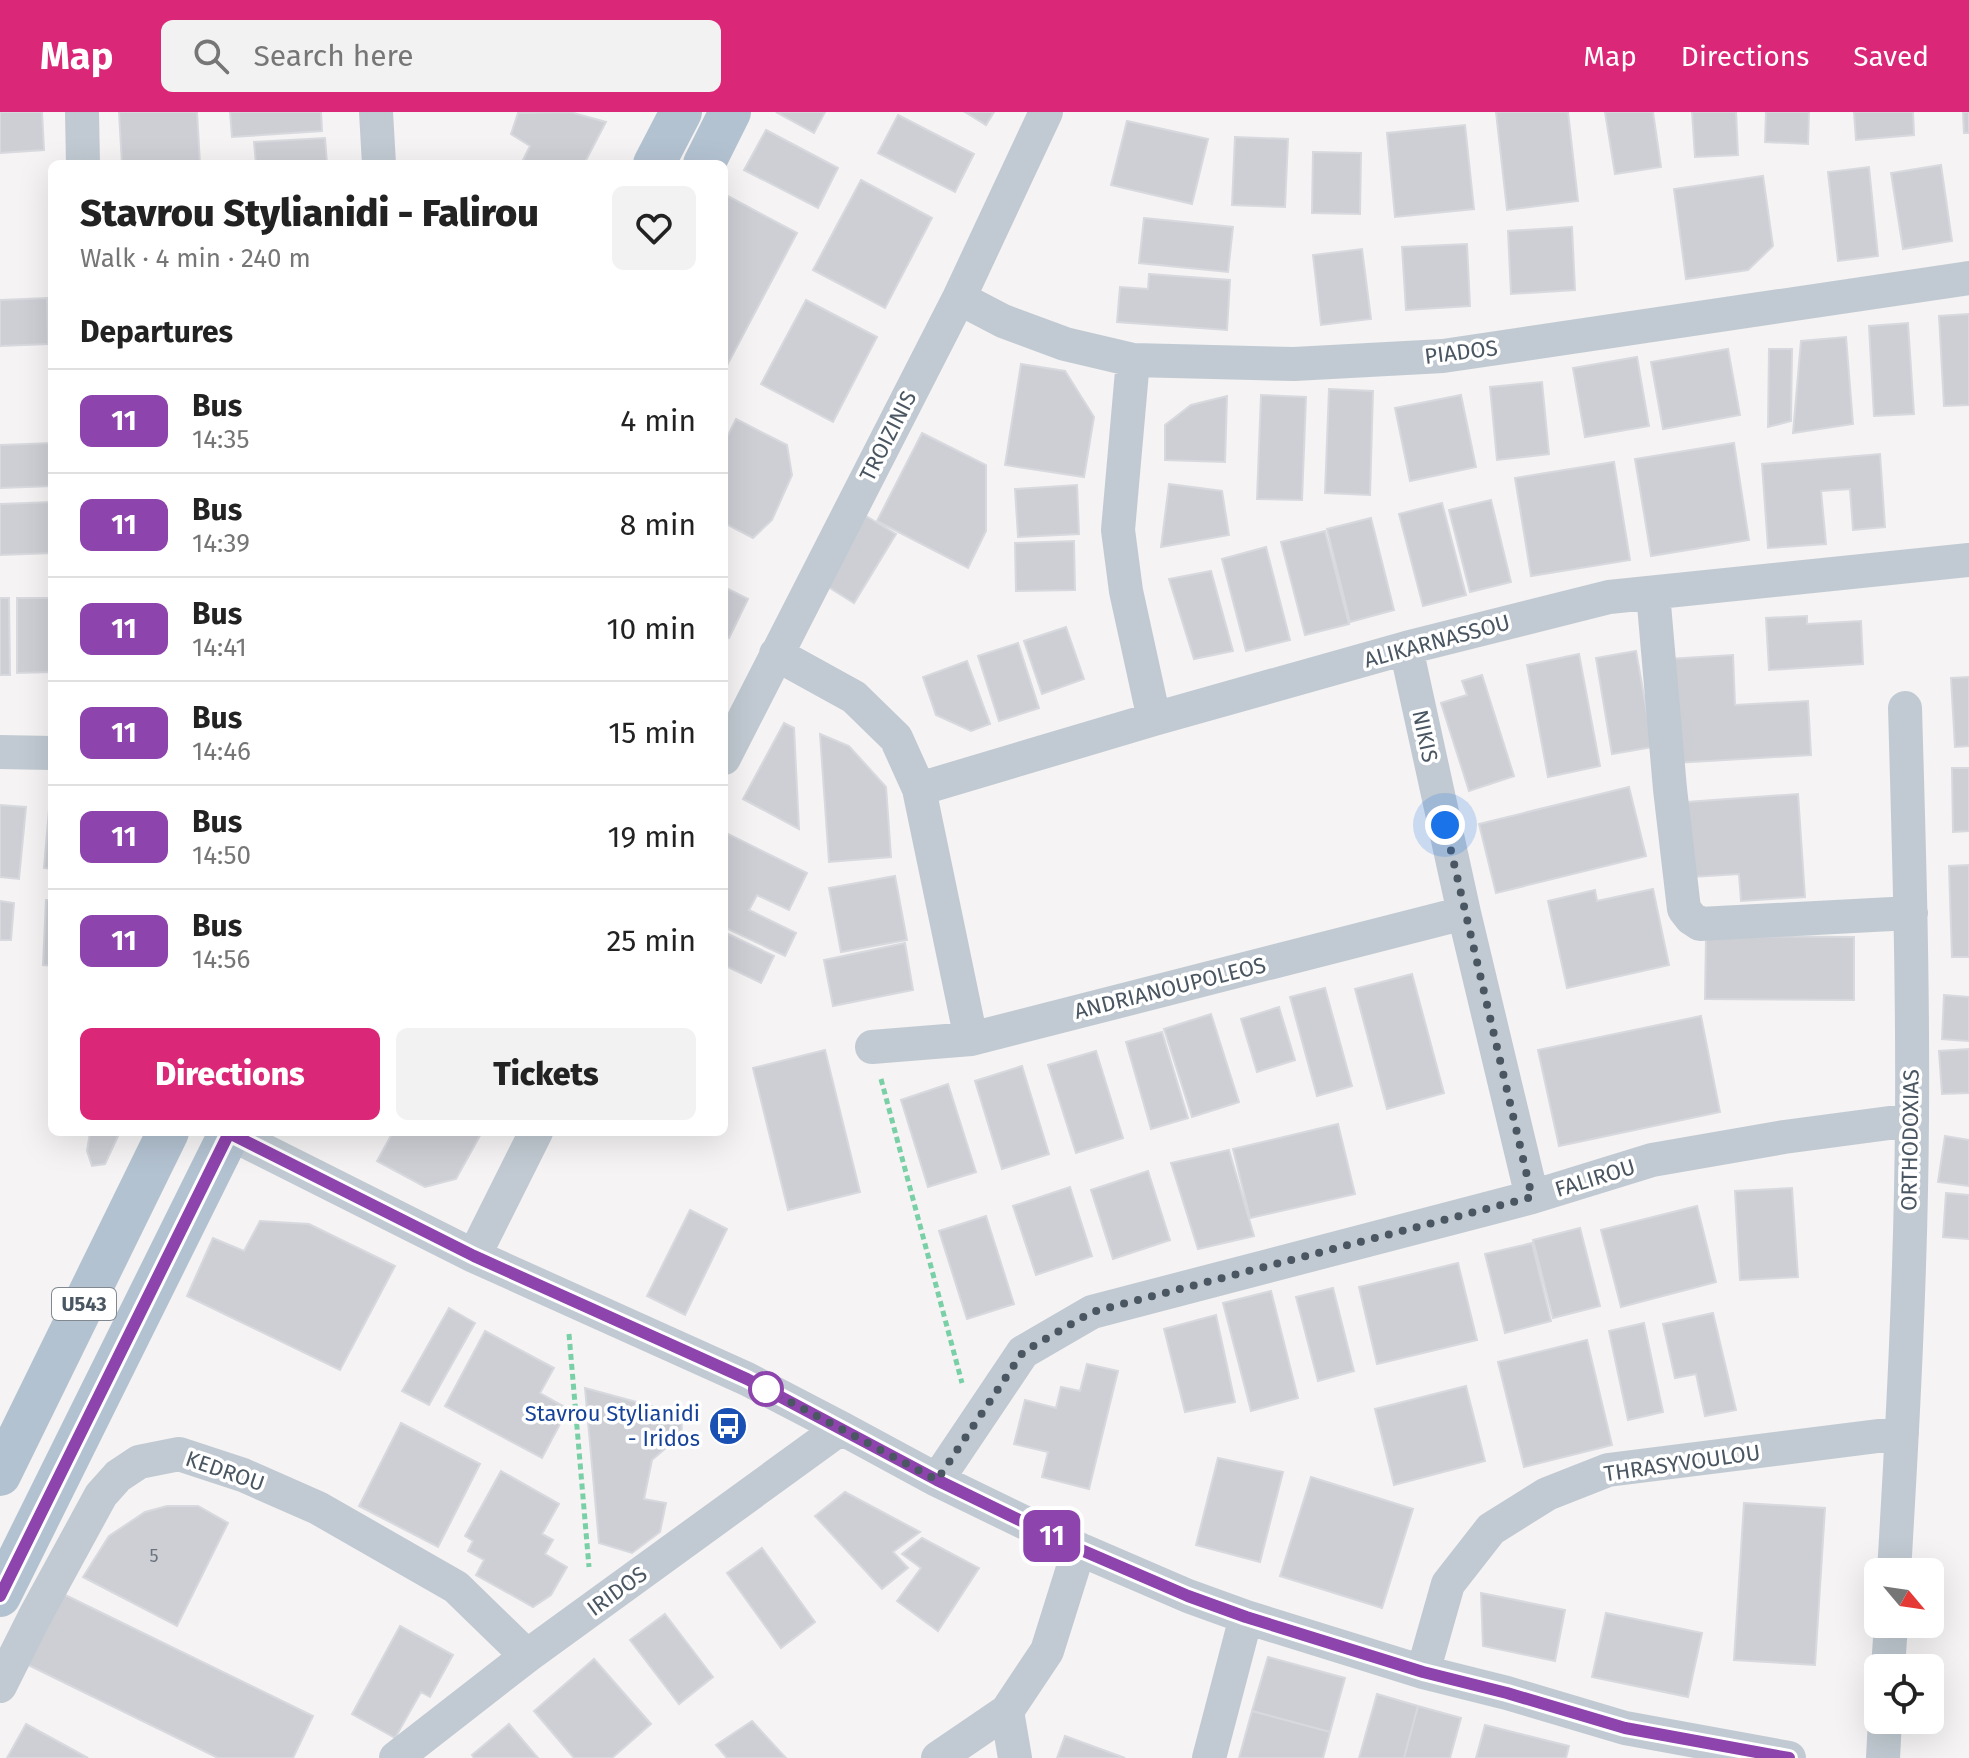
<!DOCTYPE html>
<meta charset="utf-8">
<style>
body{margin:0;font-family:"Fira Sans",sans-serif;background:#f2f2f2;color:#222;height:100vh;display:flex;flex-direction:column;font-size:30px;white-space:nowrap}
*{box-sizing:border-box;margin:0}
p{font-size:26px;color:#767676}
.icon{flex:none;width:44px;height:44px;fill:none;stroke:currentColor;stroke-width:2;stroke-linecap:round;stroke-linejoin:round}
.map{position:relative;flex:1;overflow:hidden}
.panel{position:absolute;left:48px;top:48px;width:680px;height:976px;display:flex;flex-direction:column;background:#fff;border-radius:12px;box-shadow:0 8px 32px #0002}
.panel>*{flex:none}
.badge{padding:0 16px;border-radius:12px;font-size:28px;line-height:52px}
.needle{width:52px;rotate:119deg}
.controls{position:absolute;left:1864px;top:1446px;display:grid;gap:16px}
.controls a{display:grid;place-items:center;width:80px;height:80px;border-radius:12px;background:#fff;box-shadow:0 8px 32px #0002;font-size:40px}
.you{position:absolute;width:40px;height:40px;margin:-20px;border:6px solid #fff;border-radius:50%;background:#1a73e8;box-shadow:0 0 0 12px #1a73e833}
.map>.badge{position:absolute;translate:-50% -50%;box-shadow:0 0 0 4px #fff}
h2{padding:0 32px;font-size:30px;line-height:72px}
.round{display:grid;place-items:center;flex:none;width:84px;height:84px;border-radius:12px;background:#f2f2f2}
.overview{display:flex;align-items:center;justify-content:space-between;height:136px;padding:0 32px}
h1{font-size:38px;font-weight:800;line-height:60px}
.primary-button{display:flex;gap:16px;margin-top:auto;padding:16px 32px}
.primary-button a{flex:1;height:92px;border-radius:12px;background:#db2777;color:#fff;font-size:32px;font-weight:800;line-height:92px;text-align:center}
.primary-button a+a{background:#f2f2f2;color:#222}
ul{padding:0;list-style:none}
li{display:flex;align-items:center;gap:24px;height:104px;padding:0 32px;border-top:2px solid #e0e0e0}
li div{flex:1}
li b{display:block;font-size:30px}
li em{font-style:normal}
li .badge{min-width:88px;font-weight:700;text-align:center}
header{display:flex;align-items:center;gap:48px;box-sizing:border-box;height:112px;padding:0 40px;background:#db2777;color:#fff}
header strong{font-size:38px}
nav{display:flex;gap:44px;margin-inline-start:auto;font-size:28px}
.search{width:560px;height:72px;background:#f2f2f2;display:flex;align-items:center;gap:20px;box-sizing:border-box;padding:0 28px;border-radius:12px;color:#767676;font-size:30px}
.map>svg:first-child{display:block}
.building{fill:#cdcfd5;stroke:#d7d9de;stroke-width:2}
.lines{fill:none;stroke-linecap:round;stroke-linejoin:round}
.path{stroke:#7ad0a6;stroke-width:5;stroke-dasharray:6 4;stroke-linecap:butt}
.minor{stroke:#c1cad2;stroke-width:34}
.major{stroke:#b3c2d1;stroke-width:42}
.line-casing{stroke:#fff;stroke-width:18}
.line{stroke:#8e44ad;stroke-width:12}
.walk{stroke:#4a5661;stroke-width:8;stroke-dasharray:0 14.4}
.stop-dot{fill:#fff;stroke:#8e44ad;stroke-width:4}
.labels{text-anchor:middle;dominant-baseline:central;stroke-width:7;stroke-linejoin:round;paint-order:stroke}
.number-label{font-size:18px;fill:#6b747e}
.shield{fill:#fff;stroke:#808990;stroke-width:2}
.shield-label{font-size:20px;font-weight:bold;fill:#4a5661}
.street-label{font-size:22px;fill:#4a5661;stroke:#fff}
.transit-label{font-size:22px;fill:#164399;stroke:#fff;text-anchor:end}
</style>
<header>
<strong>Map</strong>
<div class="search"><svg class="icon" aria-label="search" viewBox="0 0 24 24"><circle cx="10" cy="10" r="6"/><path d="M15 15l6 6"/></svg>Search here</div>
<nav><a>Map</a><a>Directions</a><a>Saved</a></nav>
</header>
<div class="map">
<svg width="1969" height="1646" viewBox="0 0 1969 1646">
<rect width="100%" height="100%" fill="#f5f3f3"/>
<path class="building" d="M0,0h42l2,38 -44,3z
M119,0h78l3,52h-78z
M230,0h91l1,19 -90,6z
M570,0l36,10 -22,42h-63l9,-18 -19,-12 7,-21z
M776,0h49l-11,21z
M965,0h29l-8,13z
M1496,0h72l10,89 -71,9z
M1605,0h48l8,55 -46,7z
M1692,0h44l2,43 -43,2z
M1766,0h43l-1,32 -43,-2z
M1854,0h59l1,23 -58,5z
M1963,0h6v21h-5z
M898,3l76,39 -19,38 -77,-39z
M1127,9l81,18 -16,65 -81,-19z
M1465,13l9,84 -79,8 -8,-84z
M766,18l72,38 -20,40 -74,-38z
M1235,25l53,2 -3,68 -53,-2z
M325,26l2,26h-71l-2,-22z
M1313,40l48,1 -1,61 -48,-1z
M1941,53l11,76 -49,8 -12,-76z
M1869,55l9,89 -40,5 -10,-89z
M1763,64l10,70 -25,24 -62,9 -12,-90z
M861,68l71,38 -47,90 -72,-38z
M724,82l73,39 -73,138z
M1144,106l89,9 -5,45 -89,-9z
M1572,115l3,63 -64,4 -3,-63z
M1467,132l3,62 -64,4 -4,-63z
M1362,137l9,70 -50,6 -8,-70z
M1149,162l81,6 -3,50 -110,-8 3,-35 28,2z
M47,186l1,46 -48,2v-46z
M806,188l71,37 -44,85 -72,-38z
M1969,202v91l-25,1 -5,-90z
M1908,211l6,91 -40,2 -5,-90z
M1846,225l7,87 -60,9 8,-92z
M1728,237l12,66 -77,14 -12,-67z
M1769,237h23l-1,72 -23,6z
M1637,245l12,69 -64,11 -12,-69z
M1021,252l44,7 29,46 -10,60 -79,-12z
M1542,270l7,72 -52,6 -7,-73z
M1329,277l44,2 -3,104 -45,-2z
M1261,283l45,2 -4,103 -45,-1z
M1461,283l15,72 -66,14 -15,-73z
M1227,284l-2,66 -60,-2v-35l26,-20z
M736,307l51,26 5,30 -20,45 -19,18 -29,-15v-80z
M922,321l64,32v66l-18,37 -91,-47z
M52,331v43l-52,2v-43z
M1734,331l15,97 -98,16 -16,-97z
M1880,342l5,73 -32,3 -3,-41 -29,2 5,53 -58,4 -6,-84z
M1614,350l16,98 -99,16 -16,-98z
M1169,372l53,7 7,44 -68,12z
M1077,373l2,49 -61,3 -3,-48z
M1491,388l20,82 -41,10 -21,-82z
M52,390v51l-52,2v-51z
M1442,391l24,92 -43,11 -24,-92z
M866,404l30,18 -42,69 -29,-18z
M1371,406l23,92 -44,12 -23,-93z
M1325,419l24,93 -44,11 -24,-93z
M1074,429l1,49 -59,1 -1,-48z
M1266,435l24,93 -44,11 -24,-92z
M1211,459l22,80 -39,8 -25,-80z
M724,475l24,12 -19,39 -5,-3z
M0,486h9l1,77h-10z
M17,486h35v74l-35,1z
M1807,504v8l54,-3 2,43 -94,6 -3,-52z
M1066,515l18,52 -42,15 -18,-53z
M1018,531l21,65 -40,13 -21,-65z
M1636,539l17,96 -41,7 -16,-96z
M1579,542l21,112 -52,11 -21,-112z
M1733,543l2,50 73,-4 3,54 -137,8 -6,-104z
M967,549l23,63 -19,7 -35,-16 -13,-38z
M1482,563l32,101 -45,15 -28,-88 26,-8 -5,-14z
M1969,565v69l-14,1 -4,-69z
M784,611l10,5 5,101 -56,-30z
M820,622l29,12 37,41 5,70 -62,5z
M1952,656h17v63l-16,1z
M1629,675l17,69 -150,37 -17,-69z
M1798,682l7,103 -64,4 -2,-27 -47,3 -5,-75z
M50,686l2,1v70l-8,-1z
M0,693l26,2 -7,72 -19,-2z
M724,720l83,41 -18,37 -32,-15 -8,15 47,23 -11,23 -61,-29z
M1969,753v92h-17l-3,-91z
M895,764l12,64 -66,12 -12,-64z
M1653,777l16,76 -102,23 -19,-87 47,-11 2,11z
M46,788h6v66l-9,-1z
M0,789l14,2 -3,37h-11z
M724,820l50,24 -13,27 -37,-18z
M1706,824l148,1v63l-149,-1z
M905,831l8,47 -80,16 -9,-46z
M1412,862l32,119 -57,16 -32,-120z
M1325,876l27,98 -35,10 -27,-99z
M1944,883l25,2v44l-27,-2z
M1279,895l16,53 -38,12 -16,-53z
M1211,902l28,88 -47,15 -28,-88z
M1701,904l19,96 -161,34 -21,-96z
M1162,920l26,86 -37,11 -25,-87z
M1969,937v44l-27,1 -3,-43z
M825,938l35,142 -72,18 -35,-142z
M1096,939l27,87 -47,15 -28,-88z
M1022,954l27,88 -47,15 -27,-88z
M948,972l28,88 -48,15 -27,-87z
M1338,1012l17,70 -105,24 -17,-69z
M90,1020h30l-15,32 -13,2 -5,-15z
M393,1020h89l-26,47 -31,8 -48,-26z
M1945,1024l24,4v46l-31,-4z
M1229,1038l25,86 -56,13 -27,-86z
M1148,1059l22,69 -57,19 -22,-69z
M1070,1075l22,69 -56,19 -23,-69z
M1792,1076l6,89 -58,3 -5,-89z
M1946,1081l23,2v44l-26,-2z
M1697,1094l19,76 -95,25 -20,-77z
M690,1098l37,19 -42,86 -38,-19z
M986,1104l28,88 -47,15 -28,-88z
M260,1109l49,3 86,42 -55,104 -153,-74 26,-58 31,13z
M1580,1116l20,78 -47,12 -20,-78z
M1532,1131l19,78 -46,12 -20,-79z
M1458,1151l19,77 -100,24 -18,-77z
M1333,1176l21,83 -36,10 -22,-84z
M1271,1179l27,107 -47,13 -28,-108z
M449,1196l26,15 -46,82 -27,-14z
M1713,1201l23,97 -31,6 -9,-42 -21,4 -12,-54z
M1216,1203l19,87 -50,10 -21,-83z
M1644,1211l19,89 -35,8 -19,-89z
M485,1219l69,37 -14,25 28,16 -26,49 -97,-52z
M1587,1228l25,105 -88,22 -26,-105z
M1087,1252l31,7 -29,118 -47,-12 6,-25 -34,-8 11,-44 31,8 5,-21 19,4z
M1466,1274l19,75 -91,24 -19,-76z
M585,1276l96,26 1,20 -30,26 -8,39 22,4 -6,29 -28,21 -33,-10z
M401,1311l79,41 -42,83 -79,-41z
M1218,1346l65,14 -23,90 -64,-17z
M501,1359l58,33 -17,30 11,6 -8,14 22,13 -16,28 -18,12 -57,-32 8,-15 -16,-9 5,-10 -8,-5z
M1311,1365l102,32 -31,99 -102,-32z
M845,1380l75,40 -27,20 15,16 -26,21 -67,-73z
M1744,1391l81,5 -10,157 -81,-5z
M167,1394h31l30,17 -51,103 -94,-49 26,-41 36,-24z
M922,1426l57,30 -41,63 -41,-30 24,-33 -19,-14z
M762,1436l53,74 -34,26 -54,-75z
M55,1478l258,126 -20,42h-75l-198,-97z
M1481,1481l84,17 -10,51 -72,-15z
M1606,1501l96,20 -14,64 -96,-20z
M665,1502l48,63 -34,27 -49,-64z
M400,1514l53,29 -23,42 -9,-5 -26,46 -43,-24z
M1268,1545l77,21 -15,54 -78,-21z
M594,1547l57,65 -39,34h-38l-40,-47z
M1377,1582l41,12 -14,52h-45z
M1418,1594l43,12 -11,40h-46z
M1252,1599l78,21 -7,26h-84z
M752,1609l34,37h-59l-11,-13z
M26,1612l62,34h-81z
M509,1612l29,34h-64l-2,-3z
M1485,1613l84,21 -3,12h-90z
M1065,1624l60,22h-68z"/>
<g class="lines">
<path class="path" d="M881,967l81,304
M569,1222l20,233"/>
<path class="minor" d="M82,0l1,52
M376,0l3,52
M959,186l44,23 62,23 68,16 161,4 149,-8 526,-78
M1133,248l-15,170 8,61 28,128
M1653,481l17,196 14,120 7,9 9,6 211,-11
M1406,536l58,265 68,284
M776,542l78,43 42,41 23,51 52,250
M0,640l52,1
M724,646l235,-460 87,-186
M919,677l235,-70 252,-71 203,-51 360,-37
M872,935l99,-8 493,-126
M227,1020l247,124 273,123 94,49 96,52 142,69 109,47 58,21 177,55 84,21 118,35 164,30
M474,1144l62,-124
M937,1368l86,-128 69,-40 440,-115 120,-37 132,-23 128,-17
M1894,1460c9,-151 17,-302 18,-453 1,-137 -3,-274 -7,-411
M1888,1556l3,-44
M1423,1560l25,-88 43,-55 56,-35 61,-24 294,-37
M0,1574l34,-68 67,-123 17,-19 21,-14 40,-8 64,21 75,33 138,79 71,69
M1007,1599l8,47
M396,1646l131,-102 314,-228
M938,1646l69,-47 40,-60 32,-102
M1209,1646l37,-141
M1883,1646l2,-38"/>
<path class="major" d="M654,52l27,-52
M704,52l26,-52
M0,1363l168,-343
M0,1484l230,-464"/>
</g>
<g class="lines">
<g class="line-casing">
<path id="line" d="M0,1484l229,-463 245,123 273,123 190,101 142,69 109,47 58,21 177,55 84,21 118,35 164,30"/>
</g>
<use href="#line" class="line"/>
<path class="walk" d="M766,1277l171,91 86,-128 69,-40 440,-115 -87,-372"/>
</g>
<defs>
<g id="bus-disc" transform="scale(2)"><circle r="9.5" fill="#1a4fb4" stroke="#fff"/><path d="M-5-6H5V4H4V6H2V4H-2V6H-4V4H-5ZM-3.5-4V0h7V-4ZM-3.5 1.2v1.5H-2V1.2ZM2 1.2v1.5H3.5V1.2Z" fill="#fff"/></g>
</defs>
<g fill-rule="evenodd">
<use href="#bus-disc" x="728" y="1314"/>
</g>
<circle class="stop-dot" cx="766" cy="1277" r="16"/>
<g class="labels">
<g class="number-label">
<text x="154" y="1444">5</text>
</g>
<rect class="shield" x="52" y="1176" width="64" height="32" rx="6"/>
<g class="shield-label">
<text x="84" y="1192">U543</text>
</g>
<g class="street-label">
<text transform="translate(1461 240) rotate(-7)">PIADOS</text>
<text transform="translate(888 324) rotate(-63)">TROIZINIS</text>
<text transform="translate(1437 529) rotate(-15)">ALIKARNASSOU</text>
<text transform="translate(1425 624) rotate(78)">NIKIS</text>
<text transform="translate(1170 876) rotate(-14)">ANDRIANOUPOLEOS</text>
<text transform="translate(1910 1028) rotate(-89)">ORTHODOXIAS</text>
<text transform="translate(1595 1066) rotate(-17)">FALIROU</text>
<text transform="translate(1682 1351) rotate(-8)">THRASYVOULOU</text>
<text transform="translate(225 1359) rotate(19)">KEDROU</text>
<text transform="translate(617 1479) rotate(-36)">IRIDOS</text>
</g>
<g class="transit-label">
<text x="700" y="1301">Stavrou Stylianidi<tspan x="700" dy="25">- Iridos</tspan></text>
</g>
</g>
</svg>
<div class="controls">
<a><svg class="needle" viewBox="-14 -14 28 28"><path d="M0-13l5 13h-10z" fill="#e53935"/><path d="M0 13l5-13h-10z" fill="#767676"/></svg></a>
<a><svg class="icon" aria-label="locate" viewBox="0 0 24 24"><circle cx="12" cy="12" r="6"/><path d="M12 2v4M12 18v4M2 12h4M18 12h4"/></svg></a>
</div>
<div class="you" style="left:1445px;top:713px"></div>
<b class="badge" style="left:1052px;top:1424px;background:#8e44ad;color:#fff">11</b>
<section class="panel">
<div class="overview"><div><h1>Stavrou Stylianidi - Falirou</h1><p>Walk · 4 min · 240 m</p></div><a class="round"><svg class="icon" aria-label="heart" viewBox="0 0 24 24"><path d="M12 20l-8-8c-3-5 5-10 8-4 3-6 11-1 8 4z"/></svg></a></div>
<h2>Departures</h2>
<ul>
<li><span class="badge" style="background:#8e44ad;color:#fff">11</span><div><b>Bus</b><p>14:35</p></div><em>4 min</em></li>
<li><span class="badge" style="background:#8e44ad;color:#fff">11</span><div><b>Bus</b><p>14:39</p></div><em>8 min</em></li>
<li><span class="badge" style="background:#8e44ad;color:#fff">11</span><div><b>Bus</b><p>14:41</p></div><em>10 min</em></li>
<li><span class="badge" style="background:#8e44ad;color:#fff">11</span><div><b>Bus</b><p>14:46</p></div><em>15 min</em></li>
<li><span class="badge" style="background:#8e44ad;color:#fff">11</span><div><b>Bus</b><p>14:50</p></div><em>19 min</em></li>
<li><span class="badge" style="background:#8e44ad;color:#fff">11</span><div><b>Bus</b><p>14:56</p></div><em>25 min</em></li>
</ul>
<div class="primary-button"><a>Directions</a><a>Tickets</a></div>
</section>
</div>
